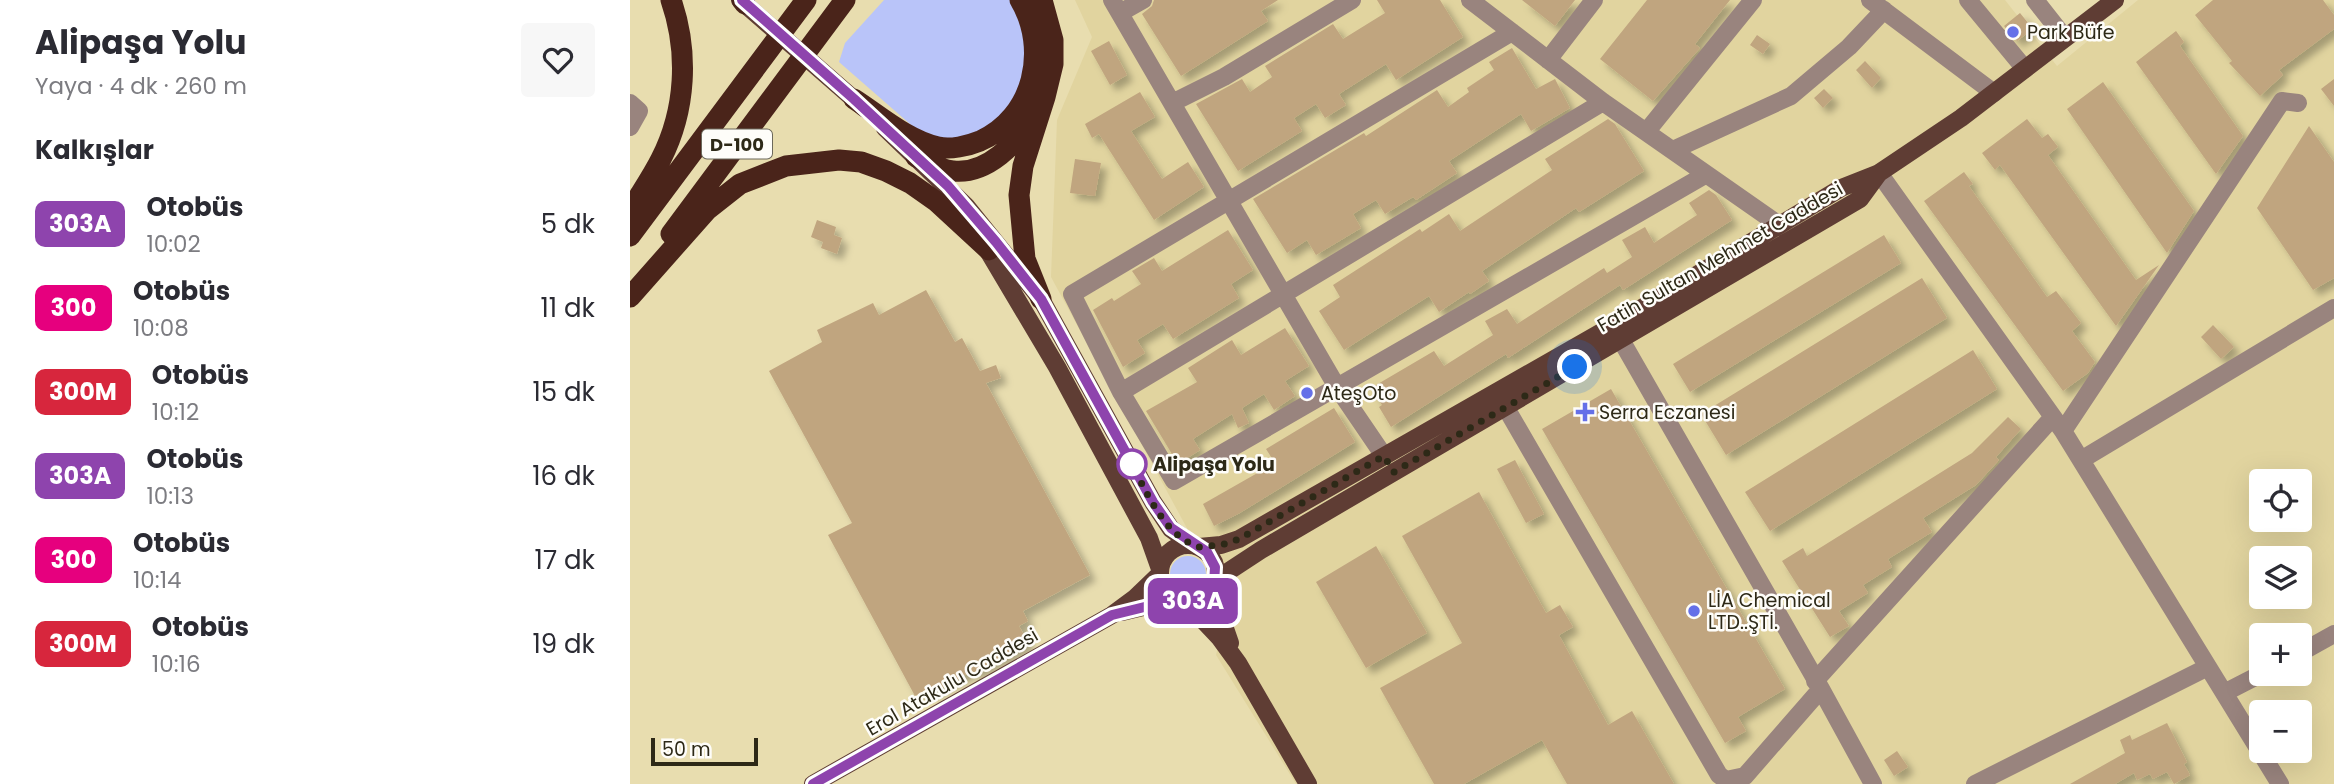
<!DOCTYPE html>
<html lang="tr">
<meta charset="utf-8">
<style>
body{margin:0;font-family:Poppins,sans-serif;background:#f7f7f7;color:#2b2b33;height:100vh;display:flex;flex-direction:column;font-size:26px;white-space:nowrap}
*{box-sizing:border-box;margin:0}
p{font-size:23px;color:#7c7c81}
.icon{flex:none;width:38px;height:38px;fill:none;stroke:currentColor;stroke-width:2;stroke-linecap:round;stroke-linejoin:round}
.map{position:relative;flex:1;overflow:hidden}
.drawer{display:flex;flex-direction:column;background:#fff;width:630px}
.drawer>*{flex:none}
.badge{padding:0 14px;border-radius:10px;font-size:24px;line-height:46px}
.controls{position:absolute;left:1619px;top:469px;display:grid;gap:14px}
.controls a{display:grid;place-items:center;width:63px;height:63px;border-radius:7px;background:#fff;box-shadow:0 7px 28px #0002;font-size:35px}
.scale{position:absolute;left:21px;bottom:18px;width:107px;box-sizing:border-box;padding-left:7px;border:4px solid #2d2917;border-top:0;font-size:19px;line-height:24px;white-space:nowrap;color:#2d2917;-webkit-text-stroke:5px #fefdf9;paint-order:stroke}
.you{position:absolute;width:35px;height:35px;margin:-18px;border:5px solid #fff;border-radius:50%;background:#1a73e8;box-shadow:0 0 0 10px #1a73e833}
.map>.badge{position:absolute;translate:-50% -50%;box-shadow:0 0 0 4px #fff}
h2{padding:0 35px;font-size:26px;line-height:63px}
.round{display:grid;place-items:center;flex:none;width:74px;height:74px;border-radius:7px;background:#f7f7f7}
.headline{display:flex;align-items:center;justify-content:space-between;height:119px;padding:0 35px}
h1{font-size:33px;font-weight:700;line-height:52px}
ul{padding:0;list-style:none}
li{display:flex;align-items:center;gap:21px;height:84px;padding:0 35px}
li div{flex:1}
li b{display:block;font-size:26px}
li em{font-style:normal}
li .badge{min-width:77px;font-weight:700;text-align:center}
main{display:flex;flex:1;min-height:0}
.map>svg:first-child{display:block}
.built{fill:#e1d49f;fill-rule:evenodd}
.green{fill:#b9c4f9}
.building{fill:#c0a57f;filter:url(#shadow)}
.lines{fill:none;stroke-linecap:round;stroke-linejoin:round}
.minor{stroke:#99847e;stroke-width:18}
.major{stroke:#5f3d34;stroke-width:18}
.highway{stroke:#4a241a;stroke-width:21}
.line-casing{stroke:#fff;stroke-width:16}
.line{stroke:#8e44ad;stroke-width:10}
.walk{stroke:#2d2917;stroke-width:7;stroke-dasharray:0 12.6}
.poi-dot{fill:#6570e8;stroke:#fefdf9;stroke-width:2.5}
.stop-dot{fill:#fff;stroke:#8e44ad;stroke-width:3.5}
.labels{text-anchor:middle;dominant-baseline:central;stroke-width:5;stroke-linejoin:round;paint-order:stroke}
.shield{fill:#fefdf9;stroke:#6c695b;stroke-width:2}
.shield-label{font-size:18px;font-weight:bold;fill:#2d2917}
.poi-label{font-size:19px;fill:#2d2917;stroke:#fefdf9;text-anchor:start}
.street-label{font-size:19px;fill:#2d2917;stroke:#fefdf9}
.stop-label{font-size:19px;font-weight:bold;fill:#2d2917;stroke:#fefdf9;text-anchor:start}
</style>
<main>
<section class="drawer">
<div class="headline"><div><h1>Alipaşa Yolu</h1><p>Yaya · 4 dk · 260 m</p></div><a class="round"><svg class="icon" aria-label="heart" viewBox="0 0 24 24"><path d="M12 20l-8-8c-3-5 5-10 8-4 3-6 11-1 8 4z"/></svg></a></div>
<h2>Kalkışlar</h2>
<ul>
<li><span class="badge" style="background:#8e44ad;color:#fff">303A</span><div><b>Otobüs</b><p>10:02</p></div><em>5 dk</em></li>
<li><span class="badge" style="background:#e6007e;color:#fff">300</span><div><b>Otobüs</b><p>10:08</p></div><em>11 dk</em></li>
<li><span class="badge" style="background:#d7263d;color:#fff">300M</span><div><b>Otobüs</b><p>10:12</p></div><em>15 dk</em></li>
<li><span class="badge" style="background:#8e44ad;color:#fff">303A</span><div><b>Otobüs</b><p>10:13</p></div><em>16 dk</em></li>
<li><span class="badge" style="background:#e6007e;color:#fff">300</span><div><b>Otobüs</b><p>10:14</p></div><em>17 dk</em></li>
<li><span class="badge" style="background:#d7263d;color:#fff">300M</span><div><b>Otobüs</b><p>10:16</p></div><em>19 dk</em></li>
</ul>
</section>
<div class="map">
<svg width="1704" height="784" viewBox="0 0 1704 784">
<defs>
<filter id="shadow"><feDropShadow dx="6" dy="6" stdDeviation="3.5" flood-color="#0004"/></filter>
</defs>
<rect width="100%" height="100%" fill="#e8ddaf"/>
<path class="built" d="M445,0h930l52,66 81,-66h196v784h-1038l-80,-129 12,-51 -177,-327 6,-157 35,-83zM1631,481h39v39h-39zM1631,558h39v39h-39zM1631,635h39v39h-39zM1631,712h39v39h-39z"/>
<path class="green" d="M254,0h130l10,16 4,66 -36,50 -48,9 -26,-10 -79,-69 6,-19z
M540 574a18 18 0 1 1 36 0a18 18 0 1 1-36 0Z"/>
<path class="building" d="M524,0h124l-17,11 7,10 -87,55 -39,-62 10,-8z
M747,0h63l23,37 -67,43 -10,-16 -47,30 7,11 -21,13 -9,-14 -22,14 8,13 -64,40 -42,-67 46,-25 8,13 22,-15 -7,-11 68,-42 10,15 42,-26z
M892,0h53l-20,26z
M1017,0h83l-35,44 5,4 -47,53 -53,-42z
M1583,0h110l11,15v14l-55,41 4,5 -23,21 -31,-33 3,-2 -37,-46z
M1390,13l13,16 -16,12 -13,-15z
M1546,31l8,11 -4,4 63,90 -27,38 -80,-112z
M1127,35l13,9 -7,10 -13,-9z
M479,41l18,34 -17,10 -19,-34z
M882,48l24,41 19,-10 15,29 -39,23 -10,-17 -72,47 8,12 -41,27 -3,-3 -28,17 -9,-14 -23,14 8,14 -45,27 -9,-15 -20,13 -34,-54 111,-66 2,3 71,-46 11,17 21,-15 -2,-4 27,-18 -5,-8z
M1235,61l16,17 -9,10 -16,-18z
M1704,79v27l-13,-17z
M1473,82l91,129 -27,42 -100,-144z
M1194,89l9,9 -10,10 -9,-10z
M510,92l15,25 -24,14 31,48 26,-17 16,25 -50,33 -55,-86 -7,4 -7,-14z
M978,119l7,5 29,47 -65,41 -3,-4 -94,63 7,10 -19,13 -1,-2 -30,20 -10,-16 -85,54 -25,-39 21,-14 -7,-12 87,-56 2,3 27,-18 11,17 92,-61 -7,-11z
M1397,119l15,19 6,-4 10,13 -10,8 88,125 23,-15 -43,61 -116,-161 -5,5 -13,-17z
M1679,126l25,36v116l-21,12 -56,-82z
M445,159l26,4 -6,33 -25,-3z
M1334,172l9,12 -4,2 78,111 9,-6 25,32 -9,8 23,31 -7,11 -25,18 -139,-190z
M1079,190l7,5 16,25 -109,70 -3,-5 -112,73 -2,-4 -115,73 -12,-20 3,-2 -11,-17 63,-37 10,15 49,-31 -8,-14 22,-12 10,15 87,-56 3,5 25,-16 -10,-17 23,-13 9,16 43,-28 -8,-12z
M187,220l19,7 -2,8 8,3 -5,16 -16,-6 2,-6 -12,-5z
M598,230l25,40 -22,14 8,14 -66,41 -10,-15 -26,16 8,13 -22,14 -30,-57 19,-12 2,3 27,-17 -9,-13 22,-13 8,13z
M1254,235l17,28 -211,129 -17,-28z
M1292,278l25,40 -221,137 -25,-41z
M296,290l29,52 7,-4 18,33 16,-6 5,13 -15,5 104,192 -67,36 5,10 -9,5 10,18 -55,30 -2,-3 -42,23 -2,-5 -13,7 -87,-161 24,-12 -83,-152 53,-29 -5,-12 56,-27 6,12z
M1583,325l21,22 -13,12 -20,-22z
M655,328l24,38 -24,15 10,15 -21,14 -10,-16 -22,14 7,15 -11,5 -6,-14 -39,25 7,11 -22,14 -32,-53 51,-29 -9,-14 44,-28 9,15z
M1343,350l24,39 -227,142 -25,-39z
M981,389l174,300 -47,28 8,14 -21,12 -183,-314z
M704,408l21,34 -117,72 -24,12 -11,-22 72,-41 -9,-14z
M1378,417l13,12 -25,28 3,3 -23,25 -53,33 9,14 -44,27 4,8 -29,18 5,8 -29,18 10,15 -19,11 -48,-76 21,-13 4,8 165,-103z
M885,460l29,54 -18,9 -29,-54z
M849,492l67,121 14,-8 13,22 -14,8 49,90 24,-14 42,73h-107l-25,-44 -78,44h-30l-54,-96 82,-45 -60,-107z
M746,546l51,87 -61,35 -50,-86z
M1537,723l20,39 -3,2 6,11 -16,9 -7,-12 -14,7 -3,-5 -13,6 -3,-7 -19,11h-45l55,-31 -5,-13 10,-5 2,5z
M1267,751l11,16 -14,9 -10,-16z"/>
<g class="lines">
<path class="minor" d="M482,0l225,387 47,69
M840,0l133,102 175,122
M1240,0l124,93
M1338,0l57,69
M1405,0l30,38
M490,13l23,-13
M882,32l-440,262 49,98 53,89 531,-306
M918,60l46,-60
M0,103l9,8 -9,16
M542,103l52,-26 128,-77
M1017,131l106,-131
M1043,150l118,-54 58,-49 35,-37
M1249,173l184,258 217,353
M991,340l200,349 52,95
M491,392l482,-290
M876,408l213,367 7,5 19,-4 76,-87
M1433,431l219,-330 16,2
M1451,460l253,-152
M1670,653l34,-19
M1185,681l238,-264
M1594,693l37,-19
M1345,784l233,-117"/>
<path class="major" d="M110,0l124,108
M255,128l81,78 75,93 112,203 18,27 22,16
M351,239l76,128 92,171 11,31
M530 573a28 28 0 1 1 56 0a28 28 0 1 1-56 0Z
M569,547l22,-2 18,-6 373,-213 229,-138 38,-15 82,-55 154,-118
M584,584l15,-13 32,-21 599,-351 19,-26
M581,588l19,55
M555,601l34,36 19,26 70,121
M492,612l55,-13
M183,784l299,-169 23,-17 25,-24"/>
<path class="highway" d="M112,0l3,4
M224,99c25,16 53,41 84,48 12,3 30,-1 42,-6 54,-24 69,-92 40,-141
M286,157c11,5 25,13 37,14 34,4 64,-28 80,-54
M0,211c10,-17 22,-34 31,-52 25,-49 28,-107 10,-159
M41,234l174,-234
M0,236l176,-236
M0,297l77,-87 33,-26 46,-18 53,-6 22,2 25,9 24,12 27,19 52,48
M411,299l-16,-40 -6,-64 4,-29 22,-69 8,-33v-24l-11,-40"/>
</g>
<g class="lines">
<g class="line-casing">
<path id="line" d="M112,0l112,99 94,87 48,56 45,57 112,203 18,26 36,24 8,15 -1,17 -8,10 -13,7 -16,-2 -65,16 -299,169"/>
</g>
<use href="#line" class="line"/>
<path class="walk" d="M502,464l-4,-7c17,31 35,79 71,90l22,-2 18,-6 145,-83 10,16 181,-105"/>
</g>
<g class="poi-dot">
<circle cx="1383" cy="32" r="7"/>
<circle cx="677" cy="393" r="7"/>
<path d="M951.5 401.5h7v7h7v7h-7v7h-7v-7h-7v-7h7z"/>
<circle cx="1064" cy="611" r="7"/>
</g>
<circle class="stop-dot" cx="502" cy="464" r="14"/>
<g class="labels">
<rect class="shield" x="72" y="129.5" width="70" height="29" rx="5"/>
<g class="shield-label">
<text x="107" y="144">D-100</text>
</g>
<g class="poi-label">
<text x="1397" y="32">Park Büfe</text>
<text x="691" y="393">AteşOto</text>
<text x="969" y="412">Serra Eczanesi</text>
<text x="1078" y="600">LİA Chemical<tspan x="1078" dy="22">LTD..ŞTİ.</tspan></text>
</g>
<g class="street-label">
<text transform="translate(1090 257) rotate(-30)">Fatih Sultan Mehmet Caddesi</text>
<text transform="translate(322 682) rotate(-30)">Erol Atakulu Caddesi</text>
</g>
<g class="stop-label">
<text x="523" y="464">Alipaşa Yolu</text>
</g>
</g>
</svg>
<div class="controls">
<a><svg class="icon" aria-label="locate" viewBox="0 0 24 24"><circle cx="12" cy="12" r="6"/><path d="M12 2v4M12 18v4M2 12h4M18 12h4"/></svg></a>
<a><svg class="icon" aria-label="layers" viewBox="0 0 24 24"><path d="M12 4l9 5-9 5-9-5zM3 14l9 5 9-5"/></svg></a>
<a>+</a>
<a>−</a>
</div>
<div class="scale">50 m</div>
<div class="you" style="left:945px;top:367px"></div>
<b class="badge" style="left:563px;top:601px;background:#8e44ad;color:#fff">303A</b>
</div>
</main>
